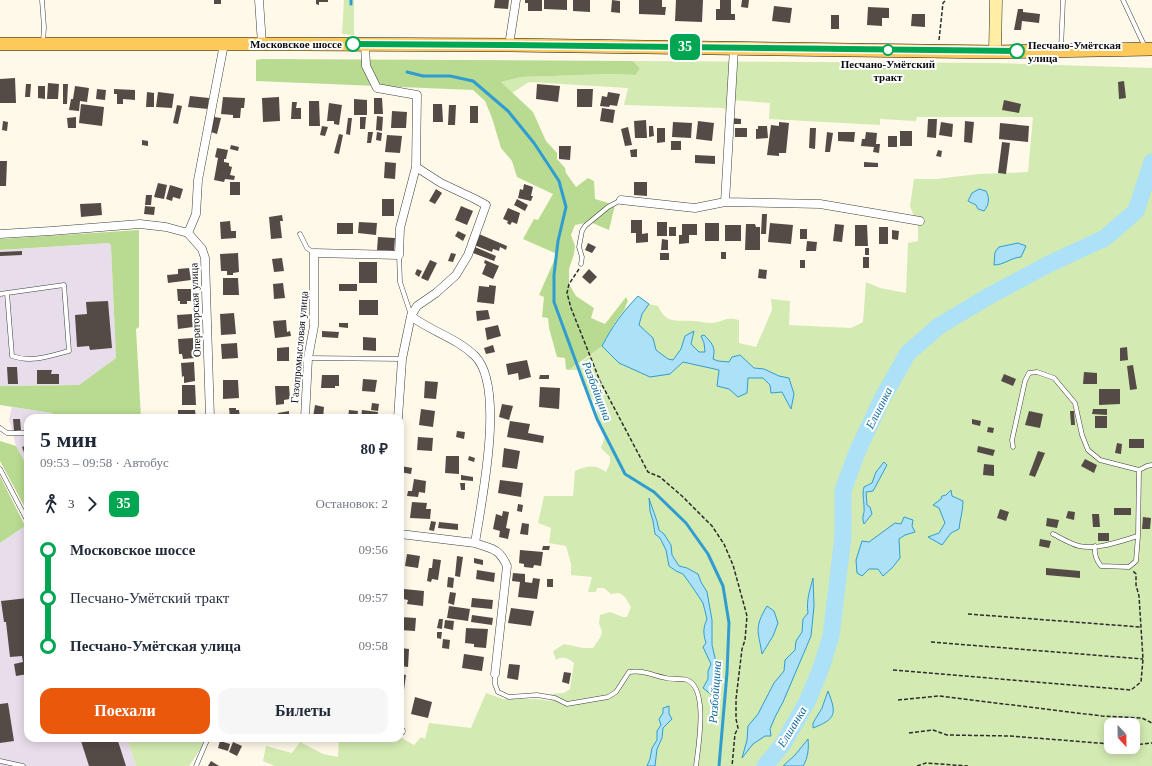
<!DOCTYPE html>
<html lang="ru">
<meta charset="utf-8">
<style>
body{margin:0;font-family:Georgia,serif;background:#f6f6f7;color:#1f2937;height:100vh;display:flex;flex-direction:column;font-size:15px;white-space:nowrap}
*{box-sizing:border-box;margin:0}
p{font-size:13px;color:#747a83}
.icon{flex:none;width:22px;height:22px;fill:none;stroke:currentColor;stroke-width:2;stroke-linecap:round;stroke-linejoin:round}
.map{position:relative;flex:1;overflow:hidden}
.panel{position:absolute;left:24px;top:414px;width:380px;height:328px;display:flex;flex-direction:column;background:#fff;border-radius:12px;box-shadow:0 2px 10px #0003}
.panel>*{flex:none}
.badge{padding:0 8px;border-radius:6px;font-size:14px;line-height:26px}
.needle{width:26px;rotate:158deg}
.controls{position:absolute;left:1104px;top:718px;display:grid;gap:8px}
.controls a{display:grid;place-items:center;width:36px;height:36px;border-radius:8px;background:#fff;box-shadow:0 2px 10px #0003;font-size:20px}
.map>.badge{position:absolute;translate:-50% -50%;box-shadow:0 0 0 2px #fff}
.legs{display:flex;align-items:center;gap:6px;height:44px;padding:0 16px;font-size:13px}
.legs p{margin-inline-start:auto}
.headline{display:flex;align-items:center;justify-content:space-between;height:68px;padding:0 16px}
h1{font-size:22px;font-weight:800;line-height:30px}
.cta{display:flex;gap:8px;margin-top:auto;padding:8px 16px}
.cta a{flex:1;height:46px;border-radius:12px;background:#ea580c;color:#fff;font-size:16px;font-weight:800;line-height:46px;text-align:center}
.cta a+a{background:#f6f6f7;color:#1f2937}
ul{padding:0 16px;list-style:none}
li{display:flex;align-items:center;gap:14px;height:48px;font-size:15px}
li i{display:grid;place-items:center;width:6px;height:100%;margin:0 5px;background:currentColor}
li i::after{content:'';width:10px;height:10px;margin:-5px;border:3px solid;border-radius:50%;background:#fff}
li p{margin-inline-start:auto}
li:first-child i{background:linear-gradient(#0000 50%,currentColor 0)}
li:last-child i{background:linear-gradient(currentColor 50%,#0000 0)}
.map>svg:first-child{display:block}
.industrial{fill:#e8deeb}
.green{fill:#d3eab2;fill-rule:evenodd}
.forest{fill:#b8db91}
.water{fill:#ace1f8;stroke:#309dd1}
.lines{fill:none;stroke-linecap:round;stroke-linejoin:round}
.stream{stroke:#309dd1;stroke-width:3}
.river{stroke:#ace1f8;stroke-width:17}
.building{fill:#544b47}
.lane-casing{stroke:#3e3e3e;stroke-width:5}
.street-casing{stroke:#3e3e3e;stroke-width:9}
.secondary-casing{stroke:#2d2d2d;stroke-width:13}
.primary-casing{stroke:#1c1c1c;stroke-width:14}
.path{stroke:#2d2d2d;stroke-width:1.5;stroke-dasharray:4 2;stroke-linecap:butt}
.lane{stroke:#fff;stroke-width:4}
.street{stroke:#fff;stroke-width:8}
.secondary{stroke:#ffeea4;stroke-width:12}
.primary{stroke:#fdc95a;stroke-width:13}
.line-1-casing{stroke:#fff;stroke-width:9}
.line-1{stroke:#00a651;stroke-width:6}
.stop-1-dot{fill:#fff;stroke:#00a651;stroke-width:2}
.labels{text-anchor:middle;dominant-baseline:central;stroke-width:4;stroke-linejoin:round;paint-order:stroke}
.stop-label{font-size:11px;font-weight:bold;fill:#0b0b0b;stroke:#fff;text-anchor:end}
.street-label{font-size:11px;fill:#0b0b0b;stroke:#fff}
.water-label{font-size:12px;font-style:italic;fill:#116c9f;stroke:#fff}
</style>
<div class="map">
<svg width="1152" height="766" viewBox="0 0 1152 766">
<rect width="100%" height="100%" fill="#fff9e9"/>
<path class="industrial" d="M109,243l2,3 5,112 -37,27 -79,1v-136z
M12,407l40,6 3,5h-27v50l-12,-22 -7,-27z
M25,526l3,7v205h99l9,28h-136v-223z"/>
<path class="green" d="M344,0h10v35l-12,-1z
M633,61l362,2 157,5v698h-877l-12,-5 3,-15 26,7 8,-11 23,12 15,3 1,-19h61v-1l14,8 7,-8 4,2 4,-16 42,5 15,-35 17,6h33l15,2v-7l13,-1 6,-4 4,-26c-5,-4 -8,-6 -15,-5l-3,2 -3,-9 11,-7 19,4h10l7,-10 2,-6 -3,-9 1,-8 10,-3 13,5h4l4,-10 -6,-10 -6,-4 -8,1 -7,-6h-7l-1,4h-8l4,-15 -21,-2v-11l-5,-18 -17,-3 2,-15 -13,-5 6,-27h29l2,-25c12,-5 20,-7 31,1l4,-9v-6l-9,-9c2,-5 4,-11 3,-16 -4,-12 -10,-10 -6,-25l-16,-23 -4,-14h-9l21,-14 34,-46 14,-14 11,8 9,2c8,18 18,14 34,15 6,0 13,2 19,2 13,-1 13,-7 28,-3v23l17,4 16,-37 -1,-11 19,2 -1,24 62,3 12,-6 3,-40 14,6 26,5 2,-50 10,-2v-14l-8,-21 4,-27h22l43,-5 49,-2 5,-55h-116l-1,4 -36,-2v6l-111,-6 1,-16 -37,-3 -1,14 -9,-6 -99,-3 4,-17 -99,-6 -17,11 -11,-11 20,-5 90,-3 25,1 4,-7zM1111,725h22v22h-22z
M127,738h81l-19,28h-53z"/>
<path class="forest" d="M262,59l371,2 7,7 -4,7 -25,-1 -90,3 -20,5 32,30 13,29 11,12v6l8,9 1,5 10,14 12,-9 6,3 1,18 20,6 -6,25 -19,-8 -15,3 -4,10 4,11 -1,8 -5,15v15l7,12 18,12 -3,10 14,6 21,-27 2,4 -4,9 -11,15 -11,21 -33,24 -3,-1 -1,-11 -8,-1 -8,-29 -1,-10 -6,-1 2,-20 -5,-2 18,-41 -34,-15 11,-20 4,1 15,-26 -36,-17 -5,-16 -11,-13 -9,-30 -7,-17 -12,-11 -217,-9v-21z
M139,230v97l-3,2 5,89h-86l-3,-5 -52,-8v-19l79,-1 37,-27 -5,-112 -2,-3 -109,7v-11z
M0,441l16,5 12,22v45l-28,-52z
M0,476l25,50 -25,17z"/>
<path class="water" d="M979,189l7,2c4,7 3,14 -2,20l-6,-2 -2,-4 -8,-4 4,-8z
M1018,243l8,3 -5,11c-11,1 -17,8 -27,8l1,-13 4,-5z
M638,296l11,8 -7,10 -3,11 14,13 3,12 12,9 5,1 8,-11 4,-13 9,-5 -3,13 8,8h6l-1,-9 -3,-7 3,-1c8,8 12,12 9,24l5,2 11,1 3,-5 8,-2 14,13 10,1 15,7 10,2 5,16 -3,15 -9,-17 -11,1 -1,-8 -7,-7h-15l-1,15 -9,4 -9,-8 -12,-3 2,-16 -36,-8 -13,12 -20,3 -31,-14 -17,-17c11,-21 20,-33 36,-50z
M884,462l3,3 -14,26 -7,1 1,13 3,2 2,7 -8,10c-3,-9 1,-9 0,-17 0,-7 -2,-13 0,-20l8,-4 4,-11z
M951,490l1,6 11,5c0,10 -3,18 -4,28l-8,4 -9,12 -14,-8 11,-4 6,-10 -6,-15 -6,-3 8,-6 1,-3 4,-1z
M649,498c3,11 8,20 10,32l5,4 7,11 1,10 7,11 8,2 11,6 3,8 6,10 5,28v25l4,17 -2,11v24l-11,-9 5,-9v-8l3,-7 -8,-17 3,-4c-3,-10 -3,-15 1,-24l-4,-16 -12,-18 -8,-11 -7,-3 -7,-5 -3,-16 -6,-12 -5,-4 -2,-13 -3,-10z
M904,517l9,3 -1,6 3,6 -10,3 -6,4 1,19 -8,10 -9,8 -5,-7h-9l-7,7 -5,-3 -1,-13 6,-19 7,1 26,-19 6,1z
M813,578l1,28 -3,30 -28,66 -8,15 -5,12 1,7h-6l-12,8 -11,14 5,-18 1,-14 10,-12 16,-31 10,-12 1,-11 10,-10 1,-9 6,-9 1,-13 5,-6c-2,-13 2,-23 5,-35z
M767,606l7,5 4,12 -5,13 -11,18c-4,-24 -8,-26 5,-48z
M828,691c9,23 8,28 -15,37v-5l9,-15z
M669,706v8l3,5 -9,9 -1,10 -5,11 -2,17h-8l3,-7 2,-11 5,-8v-9l4,-6 -2,-6 4,-6v-5z
M808,739c1,9 0,19 -5,27h-20l12,-11z"/>
<g class="lines">
<path class="stream" d="M351,0v4
M407,72l16,4h27l23,5 35,30 26,32 25,38 7,26 -8,34 -4,34v27l43,117 28,55 29,18 32,31 22,31 15,32 6,37 -2,50 -8,93"/>
<path class="river" d="M765,766l18,-22 24,-42 14,-34 10,-32 12,-99v-47l15,-40 24,-51 26,-46 31,-27 50,-30 60,-32 56,-26 31,-27 16,-49"/>
</g>
<path class="building" d="M214,0h7v4h-7z
M316,0h12v2h-9v3l-3,-1z
M495,0h14l-1,9 -14,-1z
M525,0h17v11h-14v-8h-3z
M544,0h23v10l-23,-1z
M573,0h17v12l-17,-1z
M612,0l8,1v12l-9,-1z
M639,0h23v7h4l-1,8 -26,-1z
M676,0h27l-1,22 -27,-1z
M720,0h11v14h4v6h-19v-11h4z
M742,0h7l-1,8 -7,-1z
M774,6l18,2 -2,15 -18,-2z
M868,7l21,1v10h-7v8l-15,-1z
M1018,9h5v3l17,2 -1,9 -17,-2 -1,9h-7z
M912,14h13v13l-14,-1z
M831,15h8v14h-8z
M15,78l1,25h-16v-24z
M1124,81l2,17 -7,1 -1,-17z
M48,83l11,1 -1,15h-11z
M26,84h5l-1,13h-5z
M63,84h5l-1,20h-4z
M537,84l23,2 -2,16 -22,-3z
M38,86h7v13l-7,-1z
M75,86l14,2 -2,14 -7,-1 -1,10 -10,-1 2,-11h2z
M97,89l9,1 -1,10 -9,-1z
M114,89l21,1v10l-12,-1v5h-6v-10h-3z
M577,89h16l-1,18h-15z
M147,92l7,1v14h-8z
M158,92l16,2 -2,14 -16,-1z
M608,92l12,2 -3,12 -7,-1 -1,2 -9,-1 2,-10 5,1z
M190,96l19,2 -1,11 -20,-2z
M223,97l22,1 -1,10h-3l-1,10h-7v-3l-12,-1z
M279,97l1,24 -17,1 -1,-24z
M374,98h8l1,16h-9z
M354,99l13,1v15h-13z
M1004,100l17,4 -2,9 -17,-3z
M309,101h10l1,25h-11z
M292,102h5l-1,6h5v11h-10z
M329,103l13,2 -3,20 -5,-1v-3h-7z
M81,104l23,3 -2,19 -23,-3z
M433,104h9l1,18h-10z
M177,105l5,1 -4,18 -5,-1z
M449,105h7l-1,20h-7z
M470,106h8v17h-8z
M602,108l13,2 -2,13 -13,-2z
M392,111l15,1 -1,16h-15z
M377,116l6,1 -1,14 -6,-1z
M76,117v11h-8l-1,-10z
M214,117l7,1 -4,16 -6,-2z
M360,117h6l-1,12h-5z
M348,118h4l-2,17 -4,-1z
M732,118l9,1v5h-9z
M928,119h9l-1,19 -9,-1z
M646,120l1,18h-12l-1,-17z
M3,121l5,1 -1,9 -5,-1z
M698,121l16,2 -2,18 -16,-2z
M965,121l9,1 -2,21 -8,-1z
M673,122l19,1 -1,15 -19,-1z
M779,122l10,1 -3,30h-7v3l-12,-1 4,-30 8,1z
M941,122l12,2 -1,13 -13,-2z
M1000,123l29,3 -1,16 -29,-3z
M322,126l6,1 -3,9 -5,-1z
M649,126h4l1,10 -5,1z
M758,126h9l1,12 -12,1v-10h2z
M628,127l4,18 -7,1 -4,-17z
M657,128h8v14l-8,1z
M735,128h12v9h-12z
M810,128h6l-1,21 -6,-1z
M900,131h12v15h-12z
M368,132h5l-2,11h-4z
M377,132l5,1 -1,8 -5,-1z
M827,132l6,1 -3,19h-5z
M838,132h17l-1,10 -16,-1z
M866,132l11,1 -1,11h4l-1,9 -6,-1 1,-5 -13,-1 1,-7h3z
M339,134l4,1 -4,19 -5,-1z
M387,135l15,1 -2,17 -15,-1z
M888,136h9v11h-9z
M142,140l6,1v5l-6,-1z
M671,141h10v9h-10z
M1002,142l8,1 -4,31 -8,-1z
M231,145l8,2 -1,4 -8,-2z
M559,146h12l-1,14 -11,-1z
M217,148l11,2 -2,9h-2v3l5,1v3l3,1 -2,8 5,1 -1,4 -9,-1 -1,3 -10,-2 4,-22 -3,-1z
M637,149v8h-6l-1,-7z
M938,150l4,1 -1,6 -5,-1z
M695,155l20,1v8l-20,-1z
M0,161h7l-1,25h-6z
M385,162l11,1 -1,16 -11,-1z
M864,162l14,1v4h-14z
M230,182h10v13h-10z
M634,182h13v14l-13,-1z
M158,183l9,2 -3,14 -10,-2z
M524,184l9,3 -2,9h2l-2,5 -13,-3 2,-9 3,1z
M170,185l13,4 -3,10 -7,-2 -1,4 -6,-2z
M436,189l6,4 -7,11 -6,-3z
M146,195h6l-1,10h-6z
M382,199h12v17h-12z
M517,199l11,6 -3,6 -11,-6z
M101,203l1,12 -21,2 -1,-13z
M145,206l10,1 -1,8 -10,-1z
M461,206l12,5 -6,14 -12,-5z
M508,208l12,5 -3,11 -5,-2 -2,3 -3,-2 1,-2 -5,-2z
M762,214h5l-1,20h-5z
M282,215l1,6h-3l2,17 -11,1 -2,-22z
M631,220h11v14l6,-1v9l-12,1v-10h-5z
M230,221l1,10h5v7l-15,1 -1,-17z
M359,222l18,1 -1,12 -18,-2z
M657,222h10v14h-10z
M337,223h16v11h-16z
M705,223h14v18h-14z
M770,223l23,2 -2,19 -23,-2z
M682,224h15v11h-8v8l-10,1v-9h3z
M746,224h9l1,3h4v23h-15z
M835,224l9,1 -2,17 -9,-1z
M725,225h16v16h-16z
M855,225h12l1,21h-13z
M669,227h7v9h-7z
M879,227h9v17h-9z
M800,229h7v10h-7z
M892,230l7,1 -1,9 -6,-1z
M458,231l8,4 -3,6 -8,-5z
M479,234l28,12 -1,4 -6,-3 -1,4 -6,-2 -1,3 -18,-7z
M378,237l17,1 -1,13 -17,-1z
M662,239l6,1v10h-7z
M807,241l10,1 -1,9h-10z
M588,243l8,4 -4,6 -7,-3z
M475,247l21,9 -2,5 -21,-8z
M865,248h4v7h-4z
M22,251v4l-22,1v-4z
M721,252h5v7h-5z
M238,253l1,19 -6,1v2h-6v-4h-6l-1,-17z
M451,253l5,1 -3,8 -5,-1z
M660,253h9v7h-9z
M863,257h6v11h-6z
M282,258l2,13 -10,1 -2,-13z
M430,260l7,3 -9,18 -7,-3z
M485,260l14,6 -6,13 -11,-5 4,-10 -2,-1z
M800,260h5v8h-5z
M359,262h18v21h-18z
M189,268l2,12 -23,3 -1,-8 11,-1v-5z
M417,269l5,2 -3,6 -4,-3z
M589,269l8,8 -7,7 -8,-7z
M759,269l8,1 -1,9 -8,-1z
M223,278h15l1,17h-16z
M283,283l2,15 -11,1 -1,-15z
M339,284h18v7h-18z
M489,285l7,1 -2,18 -17,-2 2,-16 10,1z
M177,289h14v12h-4v3h-7v-3h-2z
M359,300h19v15h-19z
M108,301l4,47 -22,2 -1,-4 -12,1 -2,-32 12,-1 -1,-12z
M488,310l2,9 -13,2 -1,-10z
M234,313l2,21 -15,1 -1,-21z
M192,314l1,13 -15,2 -1,-14z
M286,320l1,12 3,-1 1,5 -16,2 -2,-17z
M339,323h9v5l-9,-1z
M498,325l3,11 -14,4 -2,-12z
M322,331l17,1 -1,6 -16,-1z
M363,337l13,1v13l-13,-1z
M193,338l2,20 -12,1 -1,-5h-3l-1,-15z
M237,343l1,15 -16,1 -1,-15z
M493,345l2,7 -9,2 -2,-6z
M289,347v14h-12v-13z
M1127,347l1,13 -8,1v-13z
M527,360l4,17 -12,3 -1,-7 -10,2 -2,-11z
M194,362l1,19 -11,2v-7l-2,1 -1,-14z
M1133,365l4,24 -7,1 -3,-24z
M7,367h10l1,17h-10z
M37,370h15l-1,4h8v10h-22z
M1084,372l13,1v11h-14z
M1004,374l12,5 -3,7 -12,-5z
M322,375h17v11h-4v2h-14z
M540,375h9v4h-10z
M363,379l14,1 -2,12 -13,-1z
M223,380h15l1,18 -16,1z
M425,381l13,1 -2,17 -12,-1z
M182,385h13l1,20h-14z
M275,386h14l1,13 -6,1v4l-8,1z
M540,387l20,1 -1,21 -20,-2z
M1099,389h21v15l-21,1z
M372,403l7,1 -1,7 -7,-1z
M502,404l11,2 -4,14 -10,-3z
M315,405l9,2 -1,11 -10,-1z
M229,408h7v2h3l1,8h-10z
M421,409l14,2 -2,16 -14,-2z
M1093,409h14v6l-15,-1z
M178,410h17l1,8h-18z
M349,410l9,1 -1,7h-9z
M362,410l16,2 -1,6h-16z
M289,411v7h-10l-1,-5z
M1029,411l14,3 -3,14 -15,-3z
M1070,411h4l1,14h-4z
M1095,416h12v12h-12z
M13,419h7l1,11 -7,1z
M972,419l9,2 -1,5 -8,-2z
M510,421l20,3 -2,9 16,3 -1,7 -36,-6z
M988,427l6,1 -1,5 -6,-1z
M457,431l8,1 -1,7 -8,-2z
M418,437l15,1 -1,13 -15,-1z
M1129,439h15v9h-15z
M1117,443l5,1 -1,10 -6,-1z
M28,445v18l-6,-16z
M978,446l17,4 -2,6 -16,-4z
M504,448l16,3 -3,18 -15,-2z
M1038,451l7,2 -10,24 -6,-2z
M446,456h13v18l-14,-1z
M469,456l6,2 -1,4 -6,-2z
M1085,459l12,6 -3,8 -13,-7z
M984,464l10,1v11l-11,-1z
M401,466l11,2 -1,6 -11,-2z
M461,475l12,2v4l-12,-1z
M414,479l12,2 -1,12 -6,-1 -1,5 -11,-1 1,-5h4z
M500,480l23,3 -2,14 -23,-4z
M460,483h5v7h-4z
M412,502l15,1 -1,6h5l-1,10 -20,-1z
M518,504l5,1 -1,7 -5,-1z
M1114,508h17v7h-17z
M1000,509l9,3 -3,9 -9,-3z
M503,511l6,1 -3,16 4,1 -2,10 -9,-2 1,-6 -7,-2 3,-15 6,2z
M1068,511l7,1 -1,8 -8,-2z
M1092,514h7l1,13h-7z
M1143,517l8,1 -1,11h-8z
M1047,518l12,2 -2,8 -11,-2z
M431,521l5,1 -2,9 -5,-1z
M439,522l19,2v6l-20,-2z
M522,523l7,1 -1,11 -8,-1z
M1098,533h11v8h-11z
M1040,539l11,2 -2,7 -10,-2z
M543,546h7l-1,4h-7z
M520,550l23,2 -2,14 -7,-1 -1,3 -9,-1v-3l-5,-1z
M407,554l13,2 -2,12 -13,-2z
M457,556l6,1 -3,20 -5,-1z
M474,558l9,2v5l-9,-2z
M433,559l8,1 -3,20 -6,-1 -1,3 -4,-1 2,-13h3z
M1046,568l34,3v7l-34,-3z
M477,570l18,3 -1,9 -18,-3z
M513,573l12,1v8l7,1 1,-5 7,1 -3,20 -19,-2 2,-15 -8,-1z
M448,577l6,1 -1,10 -6,-1z
M547,579h6v8h-6z
M404,589l20,2 -1,15 -16,-2 1,-4 -5,-1z
M450,592l6,1 -2,12 -6,-2z
M28,598v76l-12,2 -2,-12 9,-2 -1,-6 -12,1 -4,-35h-2l-3,-21z
M472,598l21,2 -1,9 -21,-2z
M449,606l21,3 -2,12 -21,-3z
M511,608l23,3 -3,15 -23,-3z
M472,615l21,3 -1,7 -21,-3z
M401,617l15,1 -1,13 -15,-1z
M439,619h4l-1,10 -5,-1z
M445,620l9,1 -1,9 -9,-2z
M466,628l22,1 -2,19 -12,-1v-3l-9,-1z
M437,632h5l-1,7 -4,-1z
M443,639l7,1 -1,9 -7,-1z
M400,648l9,1 -1,18 -8,-1z
M464,654l20,3 -2,14 -20,-3z
M509,664l11,1 -2,15 -11,-2z
M564,672l7,1 -2,11 -7,-2z
M400,674l6,1 -2,15h-4z
M415,697l17,5 -4,16 -17,-4z
M8,703l6,38 -14,2v-39z
M80,738h37l9,28h-37z
M220,741l10,3 -2,7 -10,-3z
M233,742l9,4 -5,10 -8,-4z
M211,761l8,5h-11z"/>
<g class="lines">
<g class="lane-casing">
<path id="lane" d="M42,0l2,27 -1,15
M1123,0l22,47
M1061,50l2,-50
M300,234l7,14 7,5
M399,255l1,27 11,33
M581,264l1,-7 -3,-10 3,-16 3,-5 23,-19 13,-7
M0,294l7,-1 57,-8 5,66c-19,5 -38,12 -57,5l-5,-63
M308,358l94,1
M0,428l7,5h21
M1013,447l-1,-7 13,-59 4,-8 8,-1 17,6 21,25 7,32 6,15 12,10 39,10
M0,469l28,53
M1053,534c8,4 18,10 26,12 20,4 41,-5 59,-10
M1095,546c-1,8 1,14 6,20l28,1 7,-6 2,-25 1,-66 8,-4 5,-1
M495,674v10l3,8 11,5 28,-2 18,3 12,6 41,-7 8,-5 13,-20c15,-2 22,3 37,6 6,2 15,0 21,2 22,8 11,68 9,86
M0,761l23,5
M196,766l12,-28"/>
</g>
<g class="street-casing">
<path id="street" d="M259,0l3,44
M509,45l7,-45
M621,200l74,8 30,-6 95,2 100,17
M725,202l9,-154
M0,234l51,-3 89,-7 26,3 22,6
M411,316c19,15 46,22 64,40 31,31 6,147 0,187 17,6 24,5 32,23l-12,108
M210,418l-5,-160 -3,-9 -14,-16 8,-19 2,-34 26,-136
M305,418l3,-60 6,-32v-73l85,2 1,-27 16,-61 1,-72 -40,-7 -11,-22 -1,-22
M398,418l4,-59 9,-43 6,-10 19,-13 20,-18 12,-20 18,-50 -11,-6 -34,-16 -25,-16
M400,534l75,9
M400,730l1,1"/>
</g>
<g class="secondary-casing">
<path id="secondary" d="M995,52l1,-52"/>
</g>
<g class="primary-casing">
<path id="primary" d="M0,44h299l210,1 486,7 157,-3"/>
</g>
<path class="path" d="M939,40l4,-37 3,-3
M579,269l-10,15 -2,9 4,15 29,73 48,91 12,5 22,19 30,30 12,18 9,21 5,18 9,33 -2,24 -3,9 -6,50v20l2,9 -3,6 -3,32
M968,614l172,13
M931,642l212,17
M893,670l238,20 10,-8 2,-23 -4,-63 -3,-11v-11l-3,-3
M898,700l41,-4 163,20 40,2 10,5
M909,733l24,-3 14,5 63,1 101,8
M1133,745l19,-2
M917,766l9,-3 42,3"/>
<use href="#lane" class="lane"/>
<use href="#street" class="street"/>
<use href="#secondary" class="secondary"/>
<use href="#primary" class="primary"/>
</g>
<g class="lines">
<g class="line-1-casing">
<path id="line-1" d="M353,44l156,1 508,6"/>
</g>
<use href="#line-1" class="line-1"/>
</g>
<g class="stop-1-dot">
<circle cx="353" cy="44" r="7"/>
<circle cx="888" cy="50" r="5"/>
<circle cx="1017" cy="51" r="7"/>
</g>
<g class="labels">
<g class="stop-label">
<text x="342" y="44">Московское шоссе</text>
<text x="1028" y="45" text-anchor="start">Песчано-Умётская<tspan x="1028" dy="13">улица</tspan></text>
<text x="888" y="64" text-anchor="middle">Песчано-Умётский<tspan x="888" dy="13">тракт</tspan></text>
</g>
<g class="street-label">
<text transform="translate(195 310) rotate(-92)">Операторская улица</text>
<text transform="translate(299 347) rotate(-85)">Газопромысловая улица</text>
</g>
<g class="water-label">
<text transform="translate(597 391) rotate(69)">Разбойщина</text>
<text transform="translate(879 408) rotate(-63)">Елшанка</text>
<text transform="translate(715 692) rotate(-86)">Разбойщина</text>
<text transform="translate(792 727) rotate(-59)">Елшанка</text>
</g>
</g>
</svg>
<div class="controls">
<a><svg class="needle" viewBox="-14 -14 28 28"><path d="M0-13l5 13h-10z" fill="#e53935"/><path d="M0 13l5-13h-10z" fill="#747a83"/></svg></a>
</div>
<b class="badge" style="left:685px;top:47px;background:#00a651;color:#fff">35</b>
<section class="panel">
<div class="headline"><div><h1>5 мин</h1><p>09:53 – 09:58 · Автобус</p></div><b>80 ₽</b></div>
<div class="legs"><svg class="icon" aria-label="walk" viewBox="0 0 24 24"><circle cx="13" cy="4" r="2"/><path d="M13 8l-2 6 4 7M11 14l-3 7M7 12l3-4h3l4 4"/></svg>3<svg class="icon" aria-label="forward" viewBox="0 0 24 24"><path d="M9 5l7 7-7 7"/></svg><b class="badge" style="background:#00a651;color:#fff">35</b><p>Остановок: 2</p></div>
<ul>
<li><i style="color:#00a651"></i><b>Московское шоссе</b><p>09:56</p></li>
<li><i style="color:#00a651"></i><span>Песчано-Умётский тракт</span><p>09:57</p></li>
<li><i style="color:#00a651"></i><b>Песчано-Умётская улица</b><p>09:58</p></li>
</ul>
<div class="cta"><a>Поехали</a><a>Билеты</a></div>
</section>
</div>
